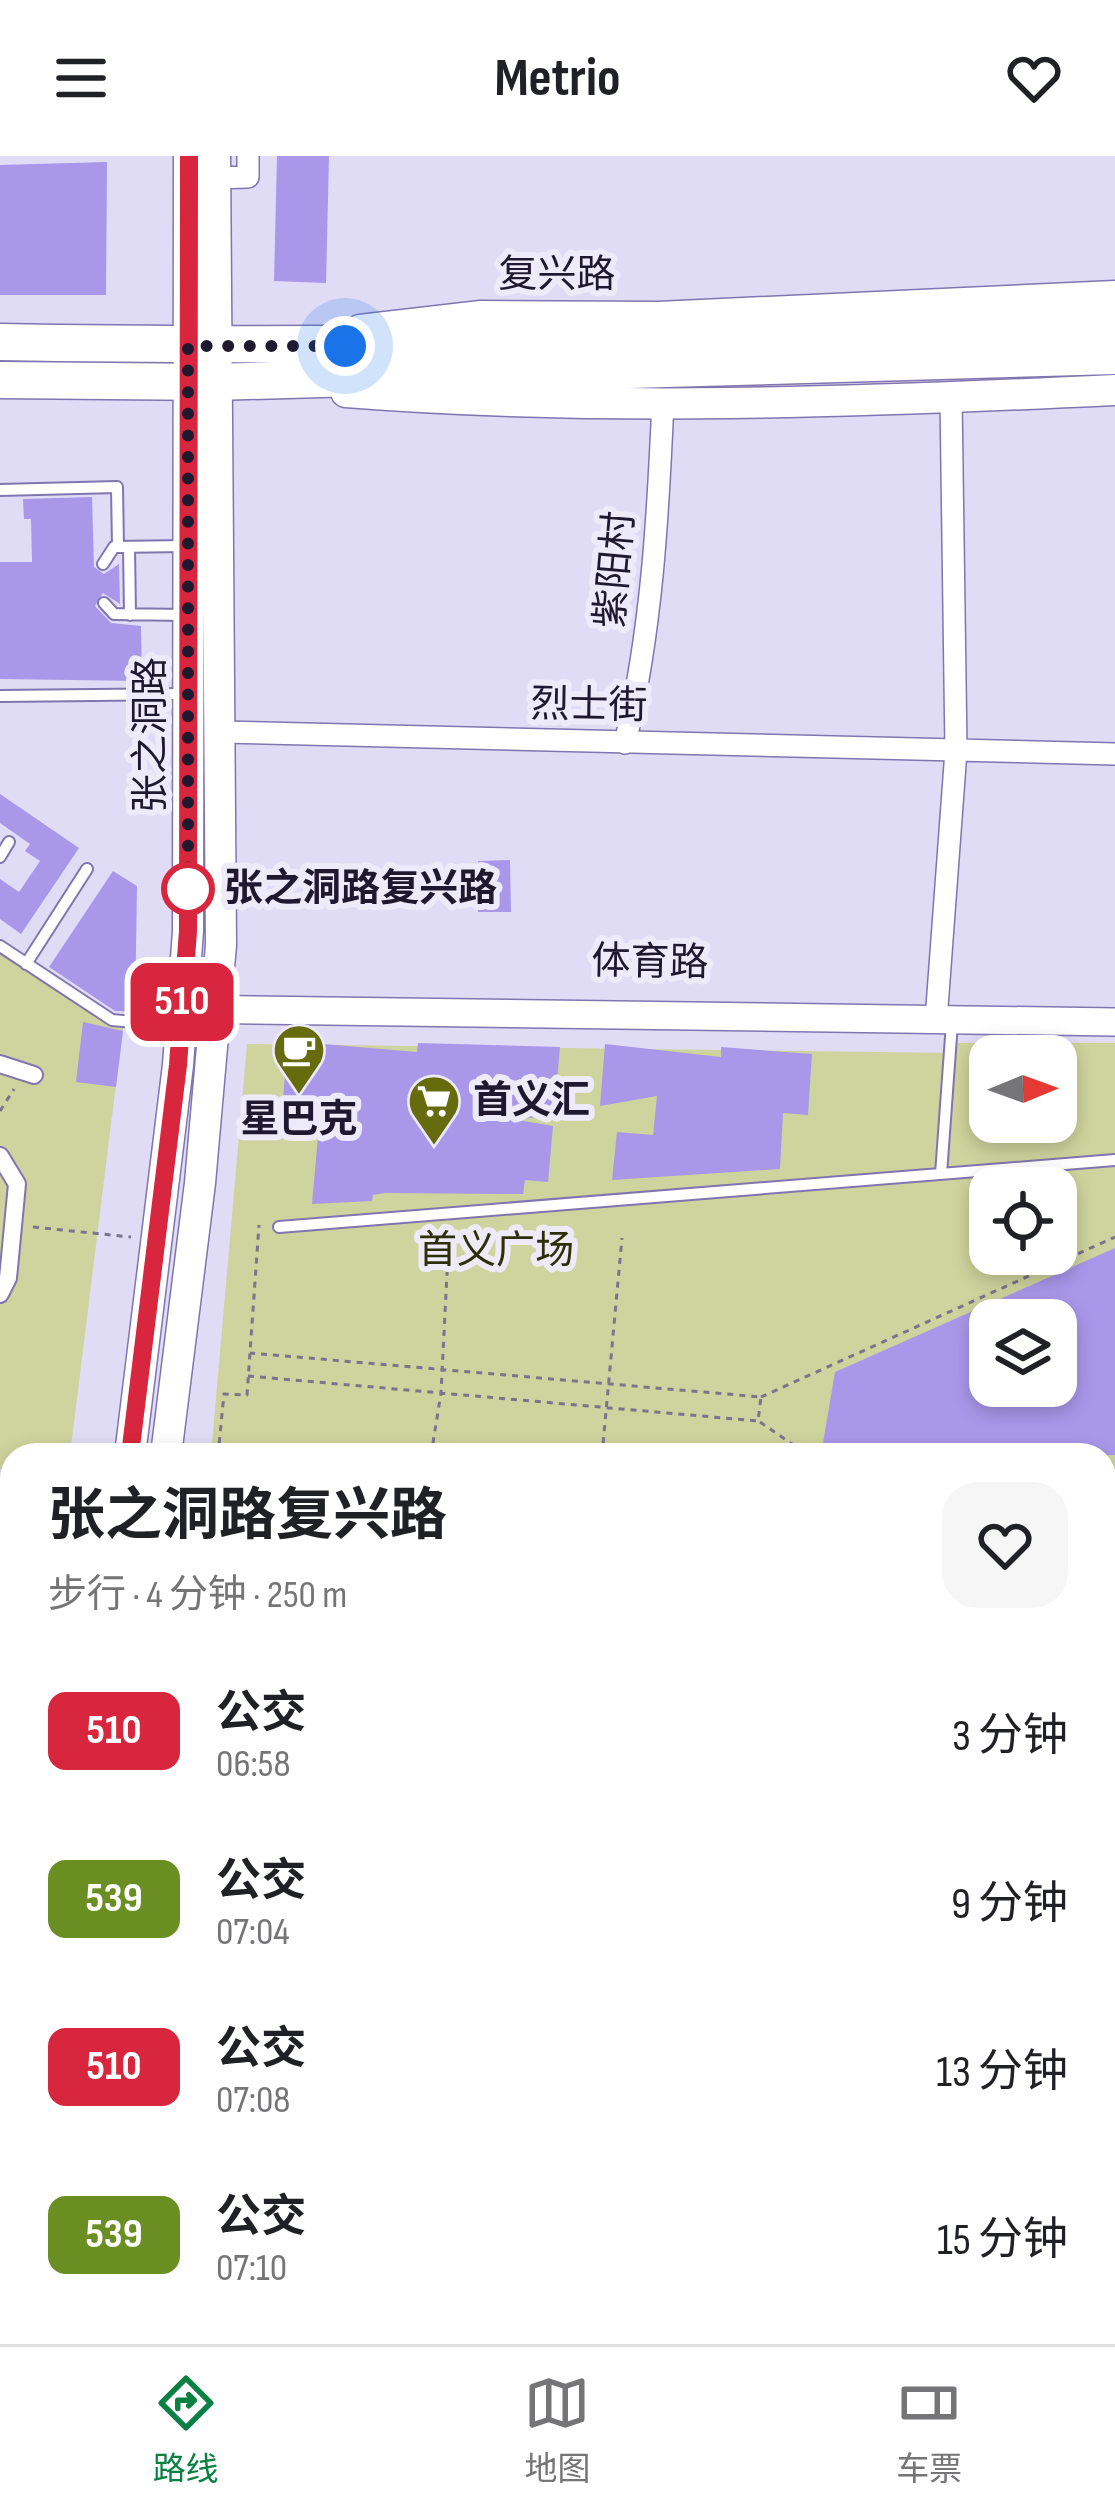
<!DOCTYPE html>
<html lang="zh">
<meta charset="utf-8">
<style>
body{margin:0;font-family:"Sofia Sans Condensed","Noto Sans SC",sans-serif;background:#f6f6f6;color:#202124;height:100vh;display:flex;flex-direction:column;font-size:45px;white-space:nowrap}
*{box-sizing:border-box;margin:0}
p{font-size:39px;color:#757577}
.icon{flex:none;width:66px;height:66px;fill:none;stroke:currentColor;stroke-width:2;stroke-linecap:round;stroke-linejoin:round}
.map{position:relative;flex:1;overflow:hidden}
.panel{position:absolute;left:0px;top:1287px;width:1116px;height:903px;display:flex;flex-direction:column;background:#fff;border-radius:36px 36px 0 0;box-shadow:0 6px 18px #0003}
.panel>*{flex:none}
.badge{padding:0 24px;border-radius:18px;font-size:42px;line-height:78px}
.needle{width:78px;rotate:89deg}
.controls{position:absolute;left:969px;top:879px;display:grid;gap:24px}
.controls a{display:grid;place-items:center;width:108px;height:108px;border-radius:24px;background:#fff;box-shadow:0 6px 18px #0003;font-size:60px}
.you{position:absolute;width:60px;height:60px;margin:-30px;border:9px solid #fff;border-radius:50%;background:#1a73e8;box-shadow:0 0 0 18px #1a73e833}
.map>.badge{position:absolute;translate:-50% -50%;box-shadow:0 0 0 6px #fff}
.round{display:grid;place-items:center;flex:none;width:126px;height:126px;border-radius:36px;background:#f6f6f6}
.overview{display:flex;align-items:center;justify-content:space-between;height:204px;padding:0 48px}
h1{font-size:57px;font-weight:700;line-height:90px}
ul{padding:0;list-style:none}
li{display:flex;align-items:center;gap:36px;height:168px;padding:0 48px}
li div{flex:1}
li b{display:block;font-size:45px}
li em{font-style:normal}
li .badge{min-width:132px;font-weight:700;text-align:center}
header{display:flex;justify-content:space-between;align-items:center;height:156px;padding:0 48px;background:#fff;font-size:54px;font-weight:700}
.tabs{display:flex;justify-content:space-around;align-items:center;height:168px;border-top:3px solid #e0e0e0;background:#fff;font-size:33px;color:#757577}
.tabs a{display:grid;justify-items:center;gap:6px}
.tabs .selected{color:#0b8043}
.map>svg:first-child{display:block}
.green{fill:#ced49d;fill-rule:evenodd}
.building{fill:#a997ea;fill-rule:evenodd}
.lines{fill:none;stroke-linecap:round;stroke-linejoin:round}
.service-casing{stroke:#8175af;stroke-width:14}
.pedestrian-casing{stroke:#8175af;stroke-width:20}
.minor-casing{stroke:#8175af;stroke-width:24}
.tertiary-casing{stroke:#8175af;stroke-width:30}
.secondary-casing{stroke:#8175af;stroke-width:33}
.primary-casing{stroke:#8175af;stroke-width:39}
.path{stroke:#7a748d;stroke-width:3;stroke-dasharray:6 6;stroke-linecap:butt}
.service{stroke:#fff;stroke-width:10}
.pedestrian{stroke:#fff;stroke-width:16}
.minor{stroke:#fff;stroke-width:21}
.tertiary{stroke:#fff;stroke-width:27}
.secondary{stroke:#fff;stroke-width:30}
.primary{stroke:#fff;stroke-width:36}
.line-casing{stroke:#fff;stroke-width:27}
.line{stroke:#d7263d;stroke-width:18}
.walk{stroke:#1f1930;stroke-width:12;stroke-dasharray:0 21.6}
.stop-dot{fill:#fff;stroke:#d7263d;stroke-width:6}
.labels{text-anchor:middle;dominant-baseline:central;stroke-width:12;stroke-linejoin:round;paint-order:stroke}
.street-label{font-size:39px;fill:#1f1930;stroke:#edebf9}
.stop-label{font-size:39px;font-weight:bold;fill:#1f1930;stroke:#edebf9;text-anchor:start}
.poi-label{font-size:39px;font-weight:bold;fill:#1f1930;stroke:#edebf9;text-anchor:start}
.park-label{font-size:39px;fill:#2d3006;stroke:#edebf9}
</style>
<header><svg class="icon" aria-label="menu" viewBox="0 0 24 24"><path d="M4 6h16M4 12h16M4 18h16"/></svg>Metrio<svg class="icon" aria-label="heart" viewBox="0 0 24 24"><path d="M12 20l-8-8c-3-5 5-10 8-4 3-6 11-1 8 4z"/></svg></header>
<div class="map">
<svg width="1115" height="2188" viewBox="0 0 1115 2188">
<rect width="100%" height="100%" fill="#e1dcf6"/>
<path class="green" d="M0,795l112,75 11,1 -53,428h-58v16l-12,-2z
M958,887h157v645l-11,-3v-230h-893l36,-411 709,9zM990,900h66v66h-66zM990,1032h66v66h-66zM990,1164h66v66h-66z"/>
<path class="building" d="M277,0h52l-3,127 -52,-2z
M107,6l-1,133h-106v-130z
M92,341l2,70 10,7 15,-10 1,40 -17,-11 -8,13 16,17 30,3 1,55 -142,-2v-117h32l-1,-43h-7l-1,-20z
M0,638l79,54 -58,86 -21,-15v-40l19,13 21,-31 -15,-10 5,-7 -30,-21z
M510,704l1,52h-33v-51z
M113,715l24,15 -2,126 -20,-1 -66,-44z
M83,866l40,9 -7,56 -40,-5z
M288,885l129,11 1,-9 142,4 -6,67 -36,6 35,6 -5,56 -23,-2 -2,14 -138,-1 -12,2 -1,6 -60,3 8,-90 -38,-4z
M605,888l116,13v-10l91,7 -4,61 -25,-2 -3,56 -168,11 5,-48 36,3 4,-39 -57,10z
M1115,1092v207h-294l14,-83zM990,1164h66v66h-66z"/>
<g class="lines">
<g class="service-casing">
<path id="service" d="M0,334l117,-3 1,60
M129,391l1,68
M103,408l11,-17 71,-1
M104,447l10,11 73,1
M0,540l187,-2
M0,701l9,-15
M0,790l112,74 66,6
M26,808l61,-95
M941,1018l11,-151
M279,1071l836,-67
M1104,1699l9,48 -9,51"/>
</g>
<g class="pedestrian-casing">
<path id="pedestrian" d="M0,908l34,11
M0,1000l17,28 -9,94 -8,16"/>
</g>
<g class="minor-casing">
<path id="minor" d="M214,22l34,-1v-21
M221,576l894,22
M625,587c27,-114 33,-226 38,-342
M937,851l19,-256 -5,-353
M0,1796l12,3
M1104,1960l11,3
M0,1999l12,3
M487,2188l1,-10"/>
</g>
<g class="tertiary-casing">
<path id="tertiary" d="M182,853l933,13
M1104,1546l11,4"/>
</g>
<g class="secondary-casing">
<path id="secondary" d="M360,174l121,-14 177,1 457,-21
M346,236c255,20 514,10 769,-2
M130,1299l48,-390 10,-134 1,-775
M166,1299l34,-272 21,-238 -6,-789
M0,2149l12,-75
M30,2188l2,-10"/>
</g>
<g class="primary-casing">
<path id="primary" d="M0,186c372,7 743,-3 1115,-20
M0,224l215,2 900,-26"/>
</g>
<path class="path" d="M0,955l14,-22
M33,1071l98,10
M248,1220l510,45 3,-24 -511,-44
M761,1241l354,-160
M760,1266l48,33
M218,1299l6,-61 23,1 12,-170
M431,1299l10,-62 8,-159
M602,1299l20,-217
M1104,1502v11"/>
<use href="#service" class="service"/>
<use href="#pedestrian" class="pedestrian"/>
<use href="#minor" class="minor"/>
<use href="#tertiary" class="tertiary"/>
<use href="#secondary" class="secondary"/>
<use href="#primary" class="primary"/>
</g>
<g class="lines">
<g class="line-casing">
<path id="line" d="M130,1299l48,-390 10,-134 1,-775"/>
</g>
<use href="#line" class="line"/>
<path class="walk" d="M188,733v-543h157"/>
</g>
<defs>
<g id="cafe-pin" transform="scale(2.7)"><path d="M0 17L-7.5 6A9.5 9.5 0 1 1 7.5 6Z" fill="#666b0e" stroke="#edebf9"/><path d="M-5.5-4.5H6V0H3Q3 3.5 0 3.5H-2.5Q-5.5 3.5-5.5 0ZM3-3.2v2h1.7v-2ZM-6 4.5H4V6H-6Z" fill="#fff"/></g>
<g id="supermarket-pin" transform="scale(2.7)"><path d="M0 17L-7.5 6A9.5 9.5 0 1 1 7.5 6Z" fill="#666b0e" stroke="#edebf9"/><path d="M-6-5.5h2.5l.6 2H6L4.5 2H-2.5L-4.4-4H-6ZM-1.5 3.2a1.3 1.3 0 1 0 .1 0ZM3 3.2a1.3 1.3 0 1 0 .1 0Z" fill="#fff"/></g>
</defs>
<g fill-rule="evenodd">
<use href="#cafe-pin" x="299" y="894"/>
<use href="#supermarket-pin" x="434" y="945"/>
</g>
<circle class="stop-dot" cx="188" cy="733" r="24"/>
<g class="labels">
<g class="street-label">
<text x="557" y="119">复兴路</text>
<text transform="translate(616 414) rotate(-85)">紫阳村</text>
<text transform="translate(589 550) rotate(1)">烈士街</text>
<text transform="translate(151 579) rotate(-90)">张之洞路</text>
<text transform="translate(650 807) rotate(1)">体育路</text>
</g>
<g class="stop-label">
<text x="224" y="733">张之洞路复兴路</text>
</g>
<g class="poi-label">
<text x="473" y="945">首义汇</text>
<text x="299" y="964" text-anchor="middle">星巴克</text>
</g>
<g class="park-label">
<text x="496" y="1095">首义广场</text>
</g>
</g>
</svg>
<div class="controls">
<a><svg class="needle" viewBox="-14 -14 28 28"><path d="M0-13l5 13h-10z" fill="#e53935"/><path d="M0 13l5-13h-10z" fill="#757577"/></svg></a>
<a><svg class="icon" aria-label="locate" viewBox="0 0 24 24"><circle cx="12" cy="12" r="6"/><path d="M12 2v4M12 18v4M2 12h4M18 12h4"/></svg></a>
<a><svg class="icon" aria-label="layers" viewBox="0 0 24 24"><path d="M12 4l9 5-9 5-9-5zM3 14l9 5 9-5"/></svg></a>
</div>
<div class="you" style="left:345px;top:190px"></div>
<b class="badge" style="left:182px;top:846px;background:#d7263d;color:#fff">510</b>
<section class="panel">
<div class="overview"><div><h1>张之洞路复兴路</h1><p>步行 · 4 分钟 · 250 m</p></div><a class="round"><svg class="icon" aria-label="heart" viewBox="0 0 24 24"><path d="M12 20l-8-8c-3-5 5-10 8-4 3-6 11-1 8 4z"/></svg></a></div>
<ul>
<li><span class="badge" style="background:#d7263d;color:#fff">510</span><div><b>公交</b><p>06:58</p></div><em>3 分钟</em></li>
<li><span class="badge" style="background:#6b8e23;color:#fff">539</span><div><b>公交</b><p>07:04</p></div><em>9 分钟</em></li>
<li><span class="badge" style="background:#d7263d;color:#fff">510</span><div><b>公交</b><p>07:08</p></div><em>13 分钟</em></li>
<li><span class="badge" style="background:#6b8e23;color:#fff">539</span><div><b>公交</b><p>07:10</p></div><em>15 分钟</em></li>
</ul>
</section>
</div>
<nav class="tabs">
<a class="selected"><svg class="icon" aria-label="directions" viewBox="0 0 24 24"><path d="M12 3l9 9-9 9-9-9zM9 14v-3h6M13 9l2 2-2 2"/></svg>路线</a>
<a><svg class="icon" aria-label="map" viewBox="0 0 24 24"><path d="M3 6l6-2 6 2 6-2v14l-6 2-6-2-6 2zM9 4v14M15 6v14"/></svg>地图</a>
<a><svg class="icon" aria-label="tickets" viewBox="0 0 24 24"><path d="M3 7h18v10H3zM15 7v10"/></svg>车票</a>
</nav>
